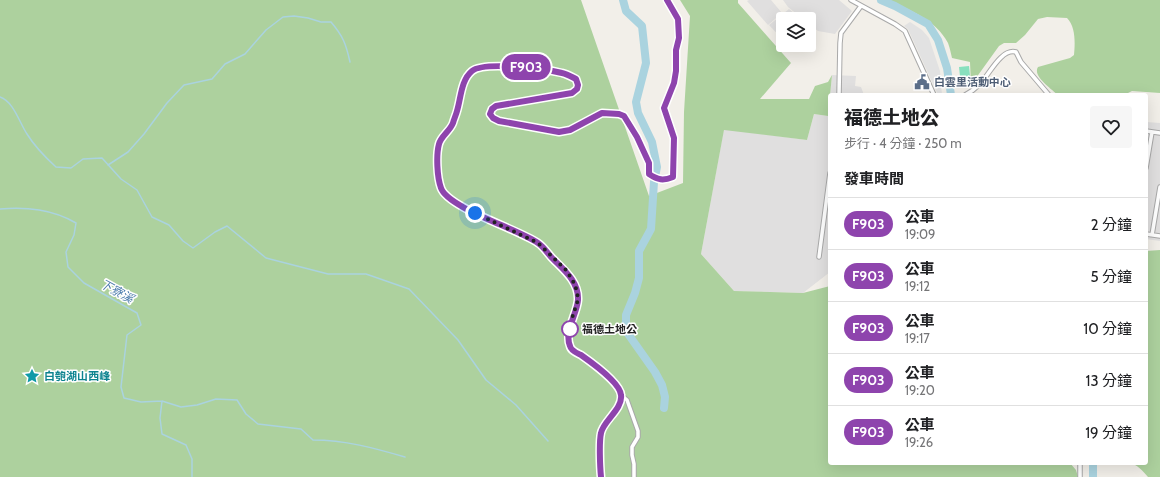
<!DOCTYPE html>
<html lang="zh-TW">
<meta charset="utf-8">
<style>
body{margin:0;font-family:Cabin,"Noto Sans TC",sans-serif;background:#f6f6f6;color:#202124;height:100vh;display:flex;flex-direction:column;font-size:15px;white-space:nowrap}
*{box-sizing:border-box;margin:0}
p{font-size:13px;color:#757577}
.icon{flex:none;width:22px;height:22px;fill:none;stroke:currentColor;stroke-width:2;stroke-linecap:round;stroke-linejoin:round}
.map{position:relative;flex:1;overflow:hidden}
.panel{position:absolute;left:828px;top:93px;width:320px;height:372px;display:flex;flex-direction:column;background:#fff;border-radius:4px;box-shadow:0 4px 16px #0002}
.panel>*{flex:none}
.badge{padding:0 8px;border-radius:13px;font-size:14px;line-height:26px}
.tools{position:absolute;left:776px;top:12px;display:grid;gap:8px}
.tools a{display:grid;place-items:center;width:40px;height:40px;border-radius:4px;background:#fff;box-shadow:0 4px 16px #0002;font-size:20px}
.you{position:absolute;width:20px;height:20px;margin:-10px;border:3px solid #fff;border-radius:50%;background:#1a73e8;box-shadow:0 0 0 6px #1a73e833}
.map>.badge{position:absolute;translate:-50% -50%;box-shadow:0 0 0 2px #fff}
h2{padding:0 16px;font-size:15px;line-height:36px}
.round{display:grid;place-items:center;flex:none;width:42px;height:42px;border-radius:4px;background:#f6f6f6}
.head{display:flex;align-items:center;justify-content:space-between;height:68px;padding:0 16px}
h1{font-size:19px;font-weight:800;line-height:30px}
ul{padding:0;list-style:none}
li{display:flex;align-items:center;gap:12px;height:52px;padding:0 16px;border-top:1px solid #e0e0e0}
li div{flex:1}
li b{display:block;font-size:15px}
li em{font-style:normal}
li .badge{min-width:44px;font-weight:700;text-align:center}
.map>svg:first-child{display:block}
.residential{fill:#e0dfdf}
.forest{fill:#add19e}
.pitch{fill:#88e0be}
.parking{fill:#e2e2e2}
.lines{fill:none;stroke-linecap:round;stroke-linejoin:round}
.stream{stroke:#aad3df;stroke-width:1.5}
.river{stroke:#aad3df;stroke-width:8}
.minor-casing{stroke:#a9a9a9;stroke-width:5.5}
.tertiary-casing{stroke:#a9a9a9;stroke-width:6}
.minor{stroke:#fff;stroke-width:3.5}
.tertiary{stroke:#fff;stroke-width:4.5}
.line-casing{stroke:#fff;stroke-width:9}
.line{stroke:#8e44ad;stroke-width:6}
.walk{stroke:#222;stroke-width:4;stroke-dasharray:0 7.2}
.stop-dot{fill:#fff;stroke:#8e44ad;stroke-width:2}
.labels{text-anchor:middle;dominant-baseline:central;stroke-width:3;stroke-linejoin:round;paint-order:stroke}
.service-label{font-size:11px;font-weight:bold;fill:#4e5e75;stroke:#fff;text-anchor:start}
.stop-label{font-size:11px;font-weight:bold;fill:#222;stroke:#fff;text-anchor:start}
.culture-label{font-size:11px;font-weight:bold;fill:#0d838f;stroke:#fff;text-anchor:start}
.water-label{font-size:12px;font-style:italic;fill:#4a7aab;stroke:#fff}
</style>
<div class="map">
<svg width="1160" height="477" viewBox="0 0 1160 477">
<rect width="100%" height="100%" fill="#f2efe9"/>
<path class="residential" d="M749,0h22l11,13 -14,12 -21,-24z
M783,0h56l13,11 -17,23 -17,-3 -9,-7v-5h-6l-15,-12z
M789,9l12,10h-18v21l-14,-15z
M832,75l24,1 -1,10 6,1 3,8h-34z
M830,98v174l-27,21 -69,-2 -33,-37 23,-125 83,11 7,-26 14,2z
M1146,122l14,1v118l-14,-2z"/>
<path class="forest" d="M0,0h581l68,196 34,-13 1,-71 6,-96 -10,-16h58v3l53,60 -31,36h49l6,-13 13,-4 4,-7 -4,41 -14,-2 -7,26 -83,-10 -23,124 33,37 69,2 27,-7v177h240l6,7 2,7h-1078z
M888,0h272v93l-28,-2 -8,4h-66c-6,-6 -26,-19 -20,-28l32,-9 4,-3c1,-11 2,-28 -7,-37l-20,-1 -9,2 -13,16 -9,8h-12l-5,3 -28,39 -1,-23 -18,-4c-1,-4 -2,-10 -4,-15 -12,-23 -38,-33 -60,-43z
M1160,250v227h-12c-5,-6 -11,-13 -19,-14h17v-212z"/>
<path class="pitch" d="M969,66l2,19 -10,1 -2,-19z"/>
<path class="parking" d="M910,22l12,8 7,8 11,33 2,24h-4l-30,-66 -4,-3z"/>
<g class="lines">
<path class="stream" d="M0,97c14,5 19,25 27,37 8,13 18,23 29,33l15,1 12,-9 19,-1 19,21 16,11 15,27 17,8 14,16 10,7 22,-16 12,-6 39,32 62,16h38l43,15 49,51 28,40 30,25 32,36
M108,165l20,-13 16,-18 23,-31 17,-18 28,-6 13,-15 20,-10 21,-24 17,-13 11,-1 14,2 13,4h10c12,14 15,22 19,40
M0,209c27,-2 52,0 76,14l-2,12 -8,17 2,15 16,16 53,30 4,12 -14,10 -6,52 3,11 17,4 21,-1 19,6 16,-2 19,-6 21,1 9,14 12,10 43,5 12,11c32,0 61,8 92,17
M162,401l-2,17 2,16 24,11 6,14v18"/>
<path class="river" d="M623,0l3,11 16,15 4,37 -10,39 2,11 14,29 5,25 -3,15 -3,47 -12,22v27l-4,15 -9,22v16l29,41 7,13 3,12 -1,11
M881,0l14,6 33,18 10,16 9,28 4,27
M1093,463v14"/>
<g class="minor-casing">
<path id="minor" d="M851,0l44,24 10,7 29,64
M839,95l1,-52 1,-10 20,-27
M965,95c6,-3 10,-6 15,-11 9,-9 21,-36 36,-32l5,10 28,33
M1146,131l14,2
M1146,168l6,-36
M1146,234l14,2
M1152,235l8,-48
M819,257l11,-84
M621,395l6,5 11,31v6l-6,10v8l2,9v13
M1080,477v-14"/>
</g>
<g class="tertiary-casing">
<path id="tertiary" d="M601,477v-45l19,-28 1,-9 -3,-8 -10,-10 -26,-21 -12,-8c-7,-24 16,-43 3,-67 -5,-10 -13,-15 -20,-23 -5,-4 -9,-11 -15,-15 -20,-14 -89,-34 -97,-54 -6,-13 -3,-29 -2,-42 1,-9 9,-14 12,-21 5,-9 7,-19 9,-29 6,-25 10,-30 36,-31 24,0 60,2 80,13l2,6 -1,4 -5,4 -76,13 -4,3 -2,5 3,4 6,3 60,11 11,-2 32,-17 17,1 5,2 13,21 12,26v11c9,6 14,7 24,3l1,-39 -10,-30 9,-25 3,-12v-21l3,-11 -1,-20 -11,-19"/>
</g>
<use href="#minor" class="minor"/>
<use href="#tertiary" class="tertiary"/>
</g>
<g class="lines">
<g class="line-casing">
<path id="line" d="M601,477c-1,-10 -2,-35 0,-44 2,-12 22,-24 20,-38 -1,-12 -30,-33 -40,-40 -4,-2 -10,-4 -11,-9 -6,-14 7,-32 8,-46 1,-18 -14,-30 -25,-41 -5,-5 -9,-12 -15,-16 -20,-14 -90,-35 -97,-55 -4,-11 -5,-33 -2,-44 2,-8 11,-13 14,-21 1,-4 3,-8 4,-12 4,-13 4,-31 15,-40 12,-10 74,-2 90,2 5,1 10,4 14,6l2,6 -1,4 -5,4 -76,13 -4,3 -2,5 3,4 6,3 60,11 11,-2 32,-17 17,1 5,2 13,21 12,26v11c9,6 14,7 24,3l1,-39 -10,-30 10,-25 2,-12v-21l3,-12 -1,-19 -11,-19"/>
</g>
<use href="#line" class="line"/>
<path class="walk" d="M475,213l63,30 28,27 7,11 4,10 1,9 -6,18 -2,11"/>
</g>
<defs>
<g id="civic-bare" transform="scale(1.2)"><path d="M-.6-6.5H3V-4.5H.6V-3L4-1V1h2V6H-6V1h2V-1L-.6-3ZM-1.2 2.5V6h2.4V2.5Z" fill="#5c6f8a" stroke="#fff" stroke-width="2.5" paint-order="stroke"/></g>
<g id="sight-bare" transform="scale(1.2)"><path d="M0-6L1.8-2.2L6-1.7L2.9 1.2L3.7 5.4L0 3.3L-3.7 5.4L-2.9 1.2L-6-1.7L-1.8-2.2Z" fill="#0f9aa8" stroke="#fff" stroke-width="2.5" paint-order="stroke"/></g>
</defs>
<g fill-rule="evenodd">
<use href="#civic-bare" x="922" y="82"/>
<use href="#sight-bare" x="32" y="376"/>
</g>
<circle class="stop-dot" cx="570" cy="329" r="8"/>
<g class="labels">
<g class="service-label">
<text x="934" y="82">白雲里活動中心</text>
</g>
<g class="stop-label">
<text x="582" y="329">福德土地公</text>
</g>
<g class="culture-label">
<text x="44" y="376">白匏湖山西峰</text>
</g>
<g class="water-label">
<text transform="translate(117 291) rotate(29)">下寮溪</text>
</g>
</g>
</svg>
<div class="tools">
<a><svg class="icon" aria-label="layers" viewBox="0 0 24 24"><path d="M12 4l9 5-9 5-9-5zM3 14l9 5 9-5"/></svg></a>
</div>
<div class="you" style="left:475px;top:213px"></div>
<b class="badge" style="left:526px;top:67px;background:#8e44ad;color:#fff">F903</b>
<section class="panel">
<div class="head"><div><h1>福德土地公</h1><p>步行 · 4 分鐘 · 250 m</p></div><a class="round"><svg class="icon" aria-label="heart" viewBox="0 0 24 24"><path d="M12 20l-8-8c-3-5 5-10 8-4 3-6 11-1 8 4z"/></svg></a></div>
<h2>發車時間</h2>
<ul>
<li><span class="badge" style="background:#8e44ad;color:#fff">F903</span><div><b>公車</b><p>19:09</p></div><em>2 分鐘</em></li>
<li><span class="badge" style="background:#8e44ad;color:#fff">F903</span><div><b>公車</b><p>19:12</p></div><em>5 分鐘</em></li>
<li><span class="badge" style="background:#8e44ad;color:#fff">F903</span><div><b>公車</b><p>19:17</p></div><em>10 分鐘</em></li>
<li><span class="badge" style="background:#8e44ad;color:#fff">F903</span><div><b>公車</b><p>19:20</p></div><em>13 分鐘</em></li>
<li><span class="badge" style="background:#8e44ad;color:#fff">F903</span><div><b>公車</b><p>19:26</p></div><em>19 分鐘</em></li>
</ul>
</section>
</div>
